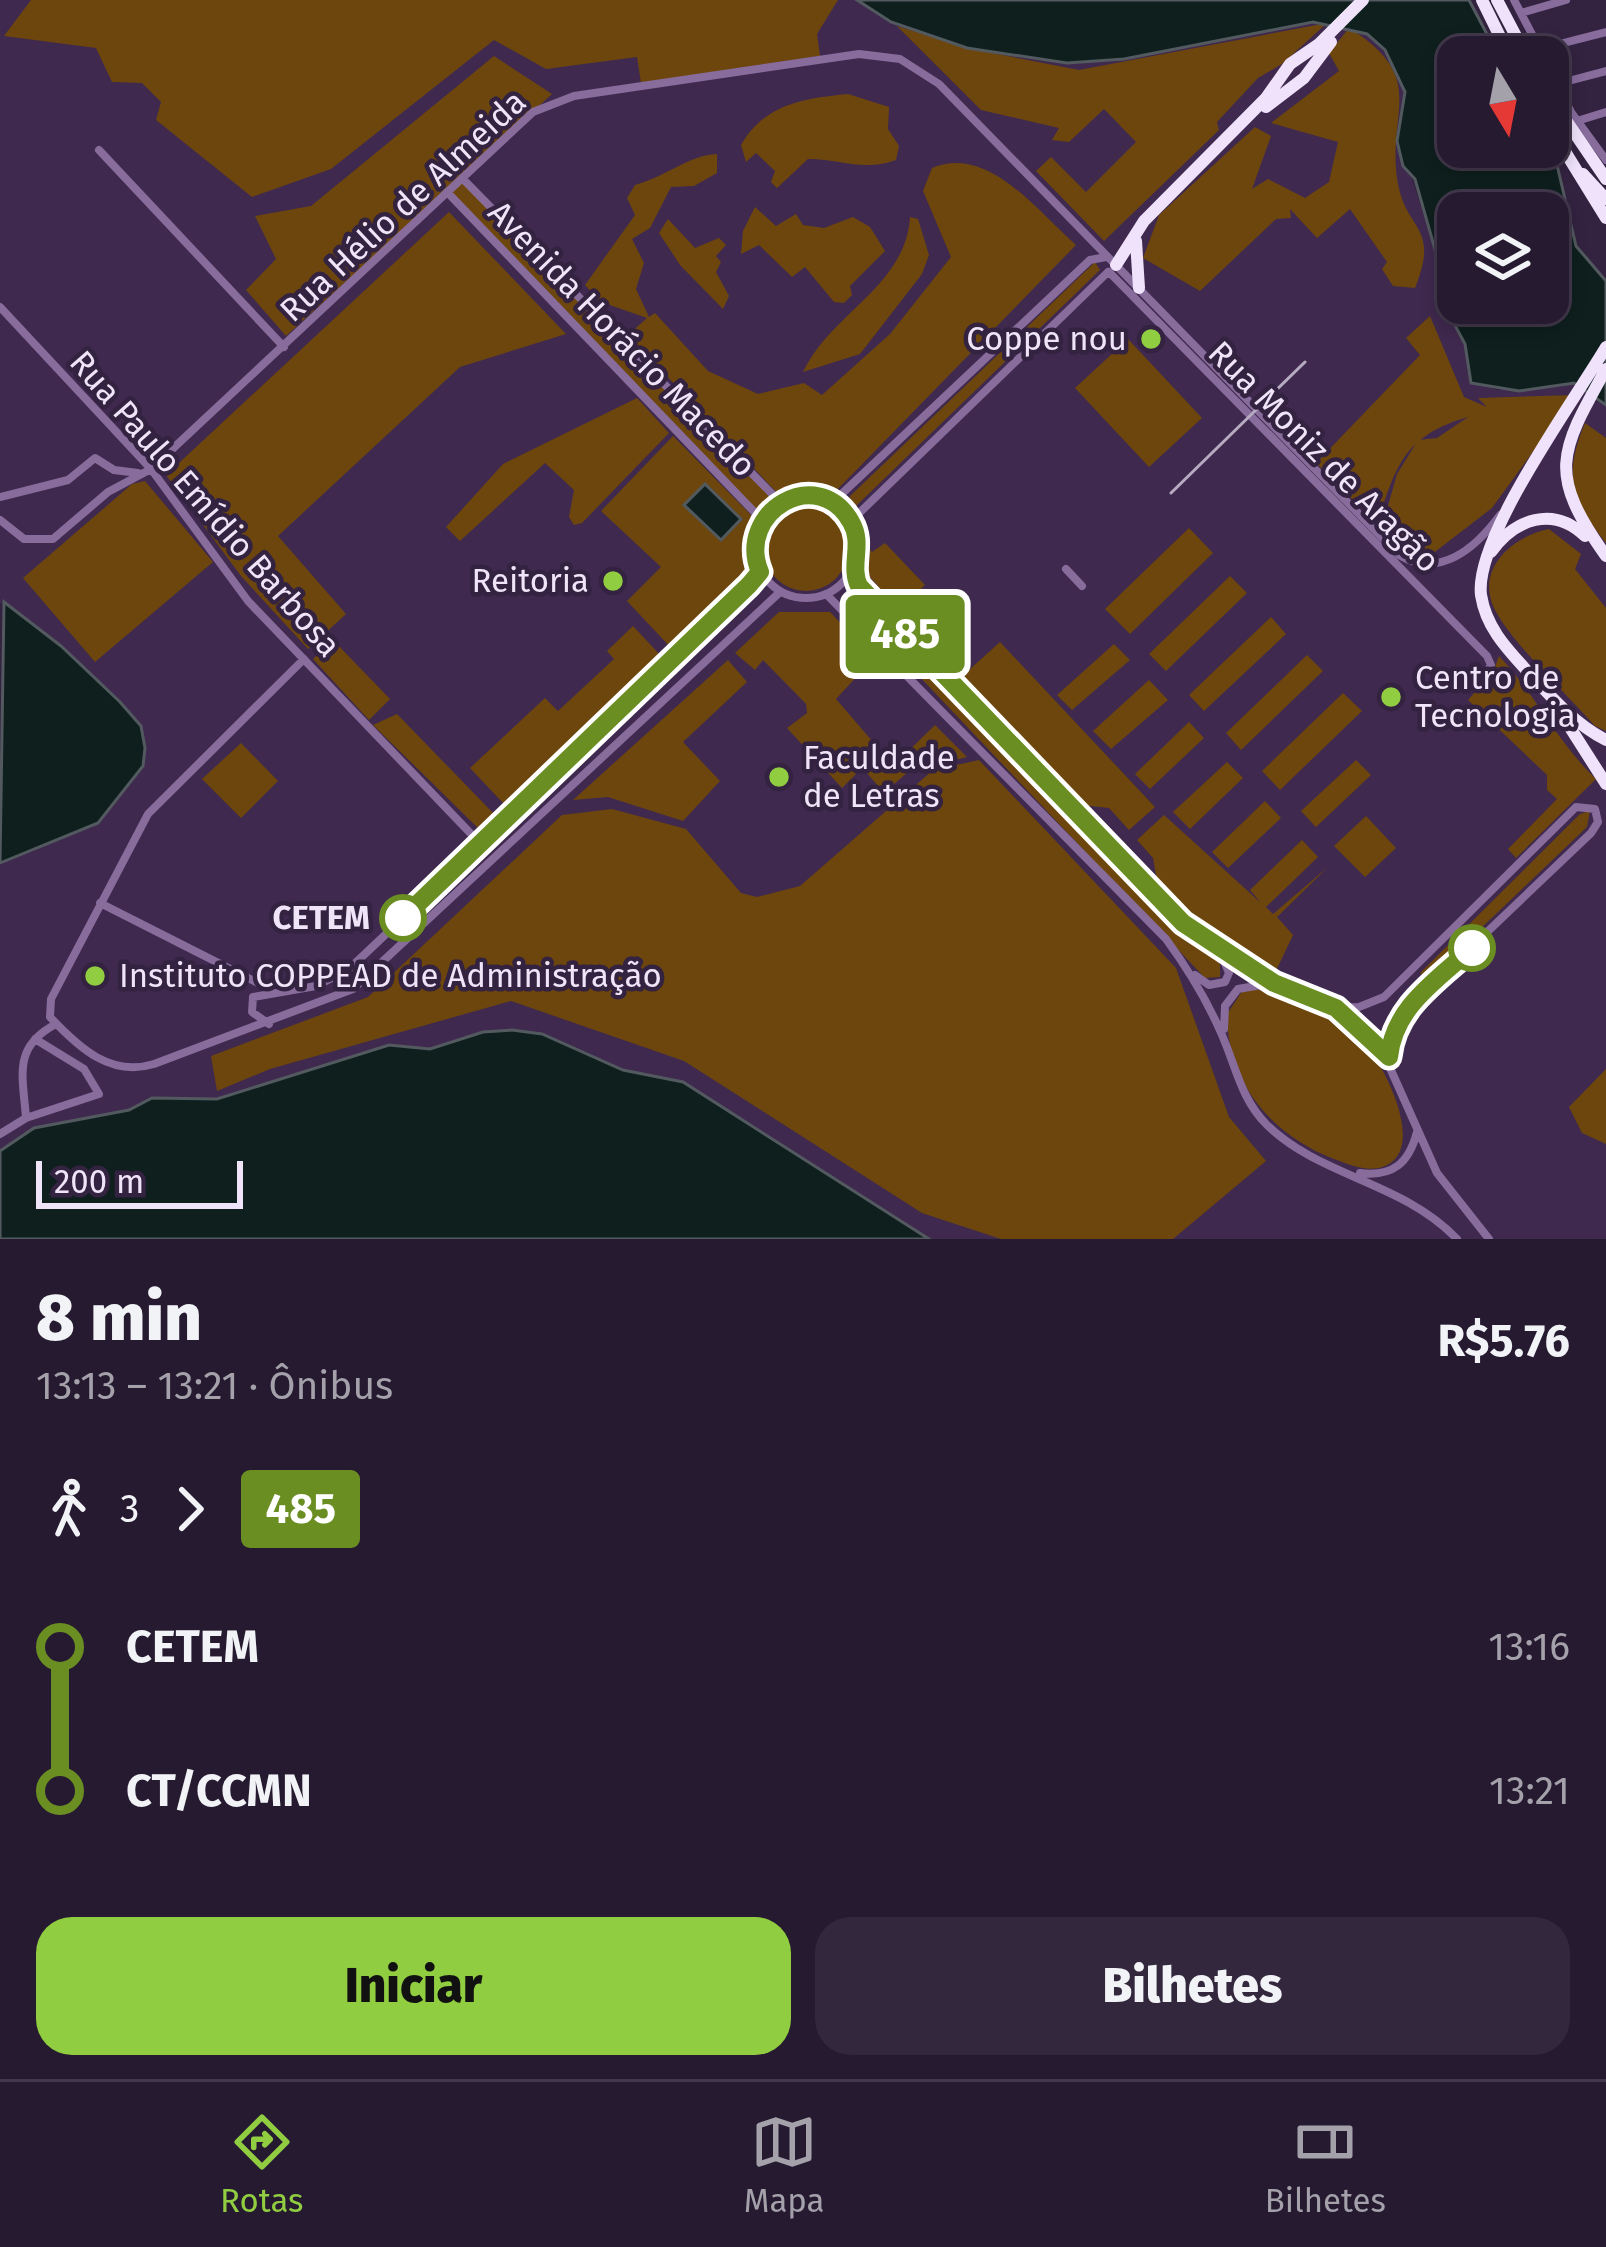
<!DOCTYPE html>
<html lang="pt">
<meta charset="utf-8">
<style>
body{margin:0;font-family:"Fira Sans",sans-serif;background:#32273c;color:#f1f3f6;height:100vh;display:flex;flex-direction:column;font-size:45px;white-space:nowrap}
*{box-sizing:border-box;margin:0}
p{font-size:39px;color:#a4a1ab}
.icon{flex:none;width:66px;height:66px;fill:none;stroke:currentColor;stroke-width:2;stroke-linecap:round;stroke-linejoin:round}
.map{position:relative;height:1239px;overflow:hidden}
.sheet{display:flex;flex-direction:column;background:#261a30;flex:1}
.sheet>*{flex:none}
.badge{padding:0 24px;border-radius:9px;font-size:42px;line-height:78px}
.needle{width:78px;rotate:170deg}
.controls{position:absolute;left:1437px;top:36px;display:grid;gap:24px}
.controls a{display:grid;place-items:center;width:132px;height:132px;border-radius:24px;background:#261a30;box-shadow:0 6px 18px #0003,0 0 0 3px #42384c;font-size:60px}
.scale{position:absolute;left:36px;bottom:30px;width:207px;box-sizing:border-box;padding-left:12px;border:6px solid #efe4f8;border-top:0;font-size:33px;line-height:42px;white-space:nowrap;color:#efe4f8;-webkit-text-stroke:9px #332240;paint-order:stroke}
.map>.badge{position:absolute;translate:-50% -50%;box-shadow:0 0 0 6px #fff}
.legs{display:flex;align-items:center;gap:18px;height:132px;padding:0 36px;font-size:39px}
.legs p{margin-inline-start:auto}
.overview{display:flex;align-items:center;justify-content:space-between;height:204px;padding:0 36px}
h1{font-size:66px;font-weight:800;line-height:90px}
.primary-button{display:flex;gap:24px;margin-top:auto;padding:24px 36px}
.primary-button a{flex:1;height:138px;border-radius:36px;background:#91cd40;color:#111;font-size:48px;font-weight:800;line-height:138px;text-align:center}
.primary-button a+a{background:#32273c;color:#f1f3f6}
ul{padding:0 36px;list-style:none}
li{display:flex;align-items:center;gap:42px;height:144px;font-size:45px}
li i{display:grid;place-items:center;width:18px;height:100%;margin:0 15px;background:currentColor}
li i::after{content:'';width:30px;height:30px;margin:-15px;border:9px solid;border-radius:50%;background:#261a30}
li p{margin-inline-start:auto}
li:first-child i{background:linear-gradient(#0000 50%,currentColor 0)}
li:last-child i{background:linear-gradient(currentColor 50%,#0000 0)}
.menu{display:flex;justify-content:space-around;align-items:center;height:168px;border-top:3px solid #42384c;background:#261a30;font-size:33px;color:#a4a1ab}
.menu a{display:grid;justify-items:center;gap:6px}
.menu .current{color:#91cd40}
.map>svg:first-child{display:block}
.built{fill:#3f294e;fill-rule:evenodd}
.green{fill:#6d460e}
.water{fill:#0e1f1e;stroke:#525a5f;stroke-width:3;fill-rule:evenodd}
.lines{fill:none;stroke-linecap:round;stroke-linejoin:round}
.minor{stroke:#876c9c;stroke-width:8}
.highway{stroke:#efe2fa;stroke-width:12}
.tram{stroke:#b7abc2;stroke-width:3}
.line-1-casing{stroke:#fff;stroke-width:27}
.line-1{stroke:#6b8e23;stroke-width:18}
.poi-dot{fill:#91cd40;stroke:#332240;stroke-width:4.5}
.stop-1-dot{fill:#fff;stroke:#6b8e23;stroke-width:6}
.labels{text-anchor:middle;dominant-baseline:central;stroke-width:9;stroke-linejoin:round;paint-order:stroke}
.street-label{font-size:33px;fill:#efe4f8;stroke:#332240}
.poi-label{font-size:33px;fill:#efe4f8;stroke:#332240;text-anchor:start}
.stop-label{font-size:33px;font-weight:bold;fill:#efe4f8;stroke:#332240;text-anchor:end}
</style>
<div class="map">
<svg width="1606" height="1239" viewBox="0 0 1606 1239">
<rect width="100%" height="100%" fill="#332240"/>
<path class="built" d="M0,0h857l330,46 126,-24 54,12 12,9 26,49 -8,41 42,129 -3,20 15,14 -1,20 15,28 5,37 27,9 84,-6 13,17 12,4v834h-677l-246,-157 -60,-12 -81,-36 -30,-4 -29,2 -53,17 -56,1 -156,49 -66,-1 -23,12 -95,18 -34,23v-288l98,-40 45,-56 -23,-65 -59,-56 -61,-43zM999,643h1l155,164 -75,-2 -121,-126z"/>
<path class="green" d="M31,0h807l-21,34 3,22 -179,27 -4,-26 -91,12 -52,-29 -163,129 -79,28 -96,-77 5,-18 -19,-19 -30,-1 -16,-34 -92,-12z
M1327,23l-45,41 -24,14 -41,44 2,8 -115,111 -68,-70 15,-14 35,35 50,-50 -32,-33 -35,33 -17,-2 7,-12 -78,-18 -84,-84 70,22 112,22z
M1349,28c82,51 36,84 49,156 9,48 42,42 17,104l-22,-2 -11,-17 5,-7 -37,-53 -33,29 -27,-29 1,9 -15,1 -76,72 -57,-33 16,-43 96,-88 16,9 -19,53 16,-10 37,19 24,-16 9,-40 -67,-19 68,-52 -10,-18z
M494,56l58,38 -91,83 319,325 -18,18 -316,-329 -160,145 -40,-46 30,-31 -21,-43 56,-10z
M848,94l41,13 -1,22 11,17 -3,14c-34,12 -54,-1 -88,-1l-31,29 -6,-6 4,-11 -19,-18 -10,9 -5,-17c23,-41 64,-47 107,-51z
M717,154v19l-23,13 -23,1 -21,41 -18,11 12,24 -8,26 13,28 6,-4 53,58 50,23 46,-11 18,12 68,-61 61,-77 -28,-66 9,-23c56,-24 105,43 144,77l-243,249 -54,1 -151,-160 19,-17 -46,-16 -16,-17 50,-70 -8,-17 8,-13c30,-8 54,-30 82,-31z
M755,207l21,19 20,-12 7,11 21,3 29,-11 17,10 15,24 -35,35 2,9 -8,8 -10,-1 -29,-35 -13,10 -33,-32 -18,9 2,-23z
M449,212l117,122 -106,33 -182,169 68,78 -38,35 -67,-73 -75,-101z
M910,217l8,2 11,36 -7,19 -62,80 -57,18c28,-59 103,-86 107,-155z
M668,219l27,29 24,-10 7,7 -10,11 5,6 -5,10 13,24 -6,13 -43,-44 -21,-32z
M1095,262l5,8 -246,238 -7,-2 3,-10z
M1430,316l34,81 23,10 -9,-9 96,-3 -82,113 -65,50 -29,-19 -13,-23 12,-42 21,-34 19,-2 31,-21c-64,19 -71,47 -91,107l-61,-61 104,-108 -14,-17z
M1128,339l74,79 -53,49 -74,-79z
M637,398l32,35 -87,90 -8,2 -5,-8 5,-27 -29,-27 -85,78 -14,-14 57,-63z
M1585,423l21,15v105c-35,-44 -43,-67 -21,-120z
M673,436l80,81 -6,61 -75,71 -45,-48 34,-34 -60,-56z
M145,481l68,81 -118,100 -72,-84 109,-94z
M764 549a42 42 0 1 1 84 0a42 42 0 1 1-84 0Z
M1189,528l24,25 -83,81 -25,-25z
M1549,529l32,25 -6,15 31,39v123l-11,-5c-26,-30 -84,-84 -100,-116 -21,-41 18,-74 54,-81z
M858,534l14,18 13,-9 40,42 -25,24 46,53 -77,-86 -8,6z
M1230,576l17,17 -81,78 -17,-17z
M852,590l368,374v13l-15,1 -359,-379z
M779,612h51l44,46 -38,41 44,51 -17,18 -11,-3 4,9 -14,14 -55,-60 20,-15 -1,-9 -43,-44 -8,10 -20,-17z
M1271,617l15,17 -82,77 -15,-16z
M633,626l29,31 -158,147 -34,-36 75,-70 13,13 56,-52 -7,-8z
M333,640l57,59 -21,21 -56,-61z
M1000,642l155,165 -26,23 -20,-22 -28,-3 -122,-126z
M1114,644l16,16 -58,50 -15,-15z
M1307,655l16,16 -82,79 -15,-17z
M1499,656c37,39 58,86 97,123l-80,79 -8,-9 49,-50 -10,-9v-15l-79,-75 25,-28z
M728,660l19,22 -64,60 37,39 -37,40 -75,-24 -35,3z
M1149,680l19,20 -57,49 -18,-18z
M1343,693l19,18 -82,79 -18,-19z
M397,714l98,101 -15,15 -107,-105z
M1189,722l15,16 -54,51 -15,-15z
M935,725l32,32 -59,15 -24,21 -18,-21 19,-19 11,10z
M241,743l37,38 -37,37 -39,-39z
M979,760l197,208 53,149 37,44 -93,78h-172l-79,-26 -238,-152 -173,-60 -241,68 -53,22 -6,-35 157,-59 194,-182 50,-6 74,20 55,64 16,4 43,-11 133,-116z
M1356,760l15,15 -55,52 -15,-16z
M1227,762l16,16 -53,51 -17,-17z
M1265,801l16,17 -53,50 -16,-16z
M1590,811l-3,16 -160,153 -7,-7 160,-159z
M1164,815l97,88 -11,-13 52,-50 16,17 -52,50 7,7 55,-47 -51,50 16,18 -18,38 -38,-16 -77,-60 -7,-39 -16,-18z
M1366,816l30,32 -31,29 -31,-31z
M1272,989c29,9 59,19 81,40 24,21 76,115 34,136 -17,9 -37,0 -53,-6 -62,-24 -107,-76 -107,-145l16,-24z
M1606,1069v75l-24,-11 -13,-26z"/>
<path class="water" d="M857,0h612l30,57h-41v90l90,-4 6,9 22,94 30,35v124l-32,-22 -55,8 -48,-8 -6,-39 -15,-28 1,-20 -15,-14 4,-15 -25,-88 -12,-13 -6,-25 8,-49 -20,-42 -18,-16 -54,-12 -189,37 -57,4 -100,-15 -76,-26zM1458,213h90v90h-90z
M705,484l36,35 -20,21 -37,-35z
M4,602l57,44 59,56 21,24 4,22 -2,18 -45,57 -98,40z
M512,1030l30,4 81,36 60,12 246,157h-929v-88l34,-23 95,-18 23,-12 65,1 172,-54 41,4 53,-17z"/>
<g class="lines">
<path class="minor" d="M1514,0l30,57
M1521,13l45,-13
M1540,49l66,-17
M1548,66l23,46 35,48
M1557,84l49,-13
M1577,121l29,-9
M99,150l185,197
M462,178l318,324
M447,192l315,328
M1109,272l378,384 4,9 -9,14
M0,307l151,162 97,132 226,236 1,15
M755 547a51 51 0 1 1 102 0a51 51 0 1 1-102 0Z
M0,497l68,-17 27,-22 19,12 24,3
M832,503l258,-243 16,-3
M0,520l24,19h29l55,-47 43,-23 382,-357 41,-16 285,-42 41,5 39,25 460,471c40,24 76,-6 101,-40
M851,521l257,-249
M1066,569l16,17
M852,571l7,15 324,337 91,60 62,25 46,42 55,123 52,66
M826,594l340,345c22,30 41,61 56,96 14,32 19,64 45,90 53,52 136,57 190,114
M304,659l-156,155 -97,185 -1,18c30,32 61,60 104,47l199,-75 427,-397
M100,903l170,86
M1195,975l14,10 16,-3 4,-9 -7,-17
M1338,1008l21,-1 25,-10 192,-190 19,2 3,13 -7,11 -190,181 -9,15 -3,28
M269,1024l-17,-12 1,-15 63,-11 32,-16 317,-300 95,-98
M1224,1029l1,-23 13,-17 35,-6
M26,1118l73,-24 -15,-25 -49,-30
M0,1134l26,-16c-3,-42 -14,-71 30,-94
M1360,1173c33,4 49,-10 57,-41"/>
<path class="highway" d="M1482,0l28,57
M1497,0l30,57
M1548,94l58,85
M1266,107l38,-29 27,-36
M1548,124l58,94
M1583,174l23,25
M1136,241l3,47
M1116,265l28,-44 122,-123 24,-34 29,-20 44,-44
M1606,347c-32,54 -132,191 -125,248 5,33 27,55 48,78 23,25 47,52 77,67
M1606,369c-47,84 -59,104 0,187
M1491,552c24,-33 62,-47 94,-16
M1557,707l49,77"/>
<path class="tram" d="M1171,493l134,-131"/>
</g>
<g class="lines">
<g class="line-1-casing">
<path id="line-1" d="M403,918l346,-333 11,-13c-25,-60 58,-109 91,-50 13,22 -2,43 8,64l324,337 91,60 62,25 53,49c5,-50 47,-76 83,-109"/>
</g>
<use href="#line-1" class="line-1"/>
</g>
<g class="poi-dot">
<circle cx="1151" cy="339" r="12"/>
<circle cx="613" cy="581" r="12"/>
<circle cx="1391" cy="697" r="12"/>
<circle cx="779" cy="777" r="12"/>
<circle cx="95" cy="976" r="12"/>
</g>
<g class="stop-1-dot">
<circle cx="403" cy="918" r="21"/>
<circle cx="1472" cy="948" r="21"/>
</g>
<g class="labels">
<g class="street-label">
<text transform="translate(403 206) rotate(-43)">Rua Hélio de Almeida</text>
<text transform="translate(622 339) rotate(46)">Avenida Horácio Macedo</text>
<text transform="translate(1324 457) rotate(45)">Rua Moniz de Aragão</text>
<text transform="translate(205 504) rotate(49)">Rua Paulo Emídio Barbosa</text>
</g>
<g class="poi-label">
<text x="1127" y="339" text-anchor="end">Coppe nou</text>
<text x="589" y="581" text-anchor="end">Reitoria</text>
<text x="1415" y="678">Centro de<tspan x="1415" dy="38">Tecnologia</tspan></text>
<text x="803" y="758">Faculdade<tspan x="803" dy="38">de Letras</tspan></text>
<text x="119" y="976">Instituto COPPEAD de Administração</text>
</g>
<g class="stop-label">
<text x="370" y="918">CETEM</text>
</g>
</g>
</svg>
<div class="controls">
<a><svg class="needle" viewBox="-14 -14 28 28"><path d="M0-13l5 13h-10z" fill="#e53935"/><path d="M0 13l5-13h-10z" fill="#a4a1ab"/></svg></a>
<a><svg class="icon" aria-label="layers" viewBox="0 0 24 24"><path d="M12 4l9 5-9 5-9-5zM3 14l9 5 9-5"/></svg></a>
</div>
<div class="scale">200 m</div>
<b class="badge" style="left:905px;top:634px;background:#6b8e23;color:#fff">485</b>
</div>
<section class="sheet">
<div class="overview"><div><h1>8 min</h1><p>13:13 – 13:21 · Ônibus</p></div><b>R$5.76</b></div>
<div class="legs"><svg class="icon" aria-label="walk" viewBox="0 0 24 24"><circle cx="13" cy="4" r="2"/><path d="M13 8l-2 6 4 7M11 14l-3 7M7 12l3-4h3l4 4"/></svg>3<svg class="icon" aria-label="forward" viewBox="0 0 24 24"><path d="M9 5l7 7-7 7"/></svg><b class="badge" style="background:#6b8e23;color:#fff">485</b></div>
<ul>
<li><i style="color:#6b8e23"></i><b>CETEM</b><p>13:16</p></li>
<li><i style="color:#6b8e23"></i><b>CT/CCMN</b><p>13:21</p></li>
</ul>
<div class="primary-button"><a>Iniciar</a><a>Bilhetes</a></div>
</section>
<nav class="menu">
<a class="current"><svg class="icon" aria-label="directions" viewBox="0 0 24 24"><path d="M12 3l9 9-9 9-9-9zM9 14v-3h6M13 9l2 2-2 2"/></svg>Rotas</a>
<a><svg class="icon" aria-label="map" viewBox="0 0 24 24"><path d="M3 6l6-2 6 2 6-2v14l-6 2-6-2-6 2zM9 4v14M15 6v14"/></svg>Mapa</a>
<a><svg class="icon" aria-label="tickets" viewBox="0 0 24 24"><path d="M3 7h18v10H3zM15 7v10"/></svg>Bilhetes</a>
</nav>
